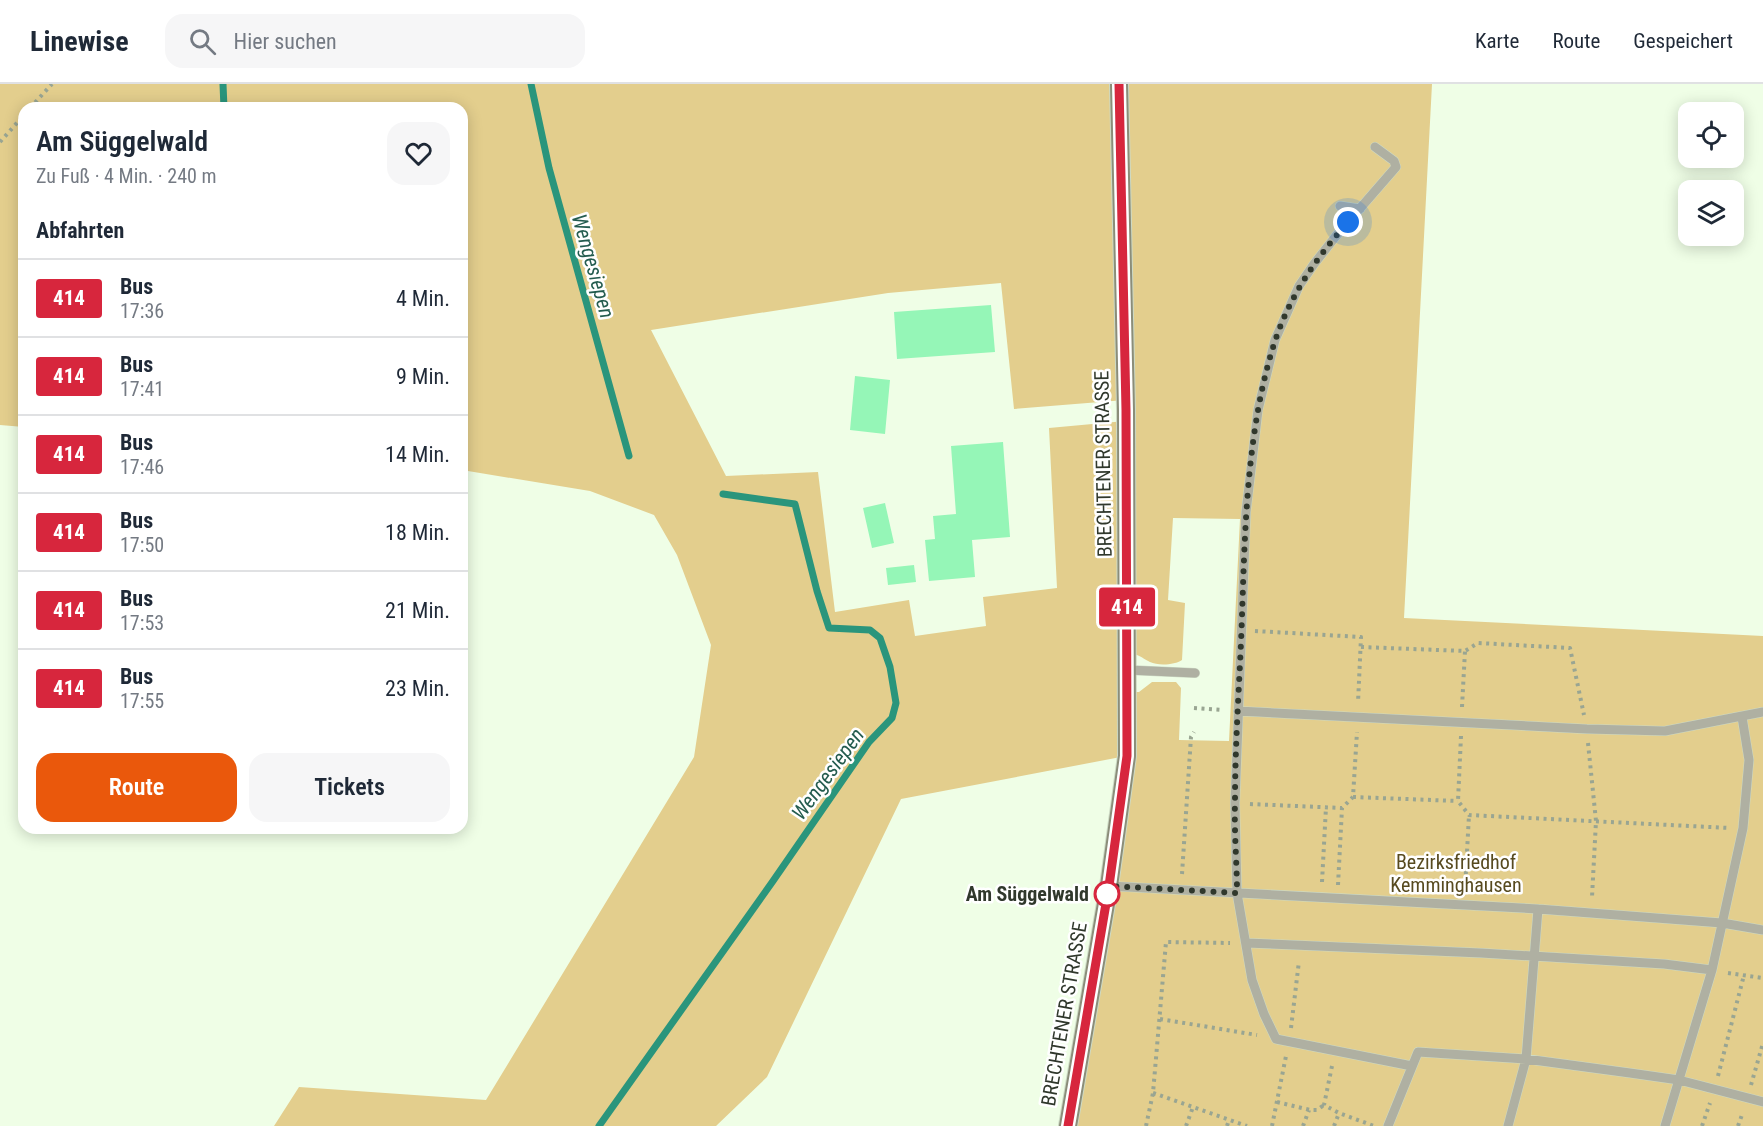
<!DOCTYPE html>
<html lang="de">
<meta charset="utf-8">
<style>
body{margin:0;font-family:"Roboto Condensed",sans-serif;background:#f6f6f7;color:#1f2937;height:100vh;display:flex;flex-direction:column;font-size:22px;white-space:nowrap}
*{box-sizing:border-box;margin:0}
p{font-size:20px;color:#747a83}
.icon{flex:none;width:33px;height:33px;fill:none;stroke:currentColor;stroke-width:2;stroke-linecap:round;stroke-linejoin:round}
.map{position:relative;flex:1;overflow:hidden}
.panel{position:absolute;left:18px;top:18px;width:450px;height:732px;display:flex;flex-direction:column;background:#fff;border-radius:18px;box-shadow:0 3px 15px #0003}
.panel>*{flex:none}
.badge{padding:0 12px;border-radius:4px;font-size:21px;line-height:39px}
.controls{position:absolute;left:1678px;top:18px;display:grid;gap:12px}
.controls a{display:grid;place-items:center;width:66px;height:66px;border-radius:12px;background:#fff;box-shadow:0 3px 15px #0003;font-size:30px}
.you{position:absolute;width:30px;height:30px;margin:-15px;border:4px solid #fff;border-radius:50%;background:#1a73e8;box-shadow:0 0 0 9px #1a73e833}
.map>.badge{position:absolute;translate:-50% -50%;box-shadow:0 0 0 3px #fff}
h2{padding:0 18px;font-size:22px;line-height:54px}
.round{display:grid;place-items:center;flex:none;width:63px;height:63px;border-radius:18px;background:#f6f6f7}
.headline{display:flex;align-items:center;justify-content:space-between;height:102px;padding:0 18px}
h1{font-size:28px;font-weight:600;line-height:45px}
.action{display:flex;gap:12px;margin-top:auto;padding:12px 18px}
.action a{flex:1;height:69px;border-radius:18px;background:#ea580c;color:#fff;font-size:24px;font-weight:600;line-height:69px;text-align:center}
.action a+a{background:#f6f6f7;color:#1f2937}
ul{padding:0;list-style:none}
li{display:flex;align-items:center;gap:18px;height:78px;padding:0 18px;border-top:2px solid #e0e1e3}
li div{flex:1}
li b{display:block;font-size:22px}
li em{font-style:normal}
li .badge{min-width:66px;font-weight:700;text-align:center}
header{display:flex;align-items:center;gap:36px;box-sizing:border-box;height:84px;padding:0 30px;background:#fff;border-bottom:2px solid #e0e1e3}
header strong{font-size:28px}
nav{display:flex;gap:33px;margin-inline-start:auto;font-size:21px}
.search{width:420px;height:54px;background:#f6f6f7;display:flex;align-items:center;gap:15px;box-sizing:border-box;padding:0 21px;border-radius:18px;color:#747a83;font-size:22px}
.map>svg:first-child{display:block}
.green{fill:#e3ce8d;fill-rule:evenodd}
.lines{fill:none;stroke-linecap:round;stroke-linejoin:round}
.stream{stroke:#2a957c;stroke-width:7}
.building{fill:#95f6b7}
.lane-casing{stroke:#cddac5;stroke-width:10}
.secondary-casing{stroke:#cddac5;stroke-width:20}
.path{stroke:#99a592;stroke-width:4;stroke-dasharray:3 4.5;stroke-linecap:butt}
.lane{stroke:#afb0a2;stroke-width:9}
.secondary{stroke:#8b8d79;stroke-width:18}
.line-casing{stroke:#fff;stroke-width:14}
.line{stroke:#d7263d;stroke-width:9}
.walk{stroke:#30382c;stroke-width:6;stroke-dasharray:0 10.8}
.stop-dot{fill:#fff;stroke:#d7263d;stroke-width:3}
.labels{text-anchor:middle;dominant-baseline:central;stroke-width:5;stroke-linejoin:round;paint-order:stroke}
.street-label{font-size:20px;fill:#30382c;stroke:#fff}
.park-label{font-size:20px;fill:#574a1f;stroke:#fff}
.stop-label{font-size:20px;font-weight:bold;fill:#30382c;stroke:#fff;text-anchor:end}
.water-label{font-size:21px;font-style:italic;fill:#245c4f;stroke:#fff}
</style>
<header>
<strong>Linewise</strong>
<div class="search"><svg class="icon" aria-label="search" viewBox="0 0 24 24"><circle cx="10" cy="10" r="6"/><path d="M15 15l6 6"/></svg>Hier suchen</div>
<nav><a>Karte</a><a>Route</a><a>Gespeichert</a></nav>
</header>
<div class="map">
<svg width="1763" height="1042" viewBox="0 0 1763 1042">
<rect width="100%" height="100%" fill="#effee6"/>
<path class="green" d="M0,0h1432l-28,534 359,18v490h-695l58,-370 -225,43 -134,278 -51,49h-442l25,-39 187,13 208,-343 17,-112 -34,-90 -23,-40 -64,-24 -128,-21v-362h-438v319l-24,-2zM1001,199l13,126 111,-9v21l-76,7 8,160 -74,9 3,29 -71,10 -6,-36 -74,12 -17,-140 -92,4 -75,-146 237,-37zM1173,434l67,1 -11,222 -50,-1 2,-52 -5,-6h-24l-13,10h-12l1,-38c12,0 12,3 22,8 8,4 25,3 32,-2l3,-57 -17,-3z"/>
<g class="lines">
<path class="stream" d="M223,0l1,24
M531,0l18,84 80,288
M599,1042l174,-245 96,-139 23,-24 4,-15 -6,-36 -10,-29 -10,-8 -41,-2 -12,-37 -22,-87 -72,-10"/>
</g>
<path class="building" d="M991,221l4,47 -98,7 -3,-47z
M855,292l35,4 -5,54 -35,-4z
M1003,358l7,95 -38,3 3,37 -46,4 -4,-41 10,-1 -2,-23 23,-2 -5,-68z
M885,419l9,40 -22,5 -9,-40z
M914,481l2,17 -28,3 -2,-17z"/>
<g class="lines">
<g class="lane-casing">
<path id="lane" d="M1375,63l19,14 2,6 -60,69 -22,28 -15,22 -24,54 -17,70 -12,102 -11,291 2,90 15,87 12,34 12,25 136,27
M1340,122l20,3
M1128,586l67,3
M1238,627l349,18 78,2 98,-19
M1109,802l429,23 184,14 41,7
M1246,859l235,10 183,11 48,6
M1388,1042l30,-74 108,7 104,14 49,7 84,22
M1508,1042l18,-67 12,-150
M1665,1042l47,-156 31,-142 6,-68 -7,-43"/>
</g>
<g class="secondary-casing">
<path id="secondary" d="M1068,1042l41,-240 18,-130 -1,-346 -7,-326"/>
</g>
<path class="path" d="M30,24l22,-24
M0,58l24,-27
M1255,547l106,6 -3,66
M1361,563l104,4 13,-8 92,5 14,67
M1462,623l3,-56
M1194,624l28,2
M1461,652l-3,65 11,14 260,13
M1588,659l8,78 -4,76
M1353,713l105,4
M1250,720l92,4 11,-11 4,-65
M1182,790l9,-137 3,-5
M1322,798l4,-75
M1338,801l4,-77
M1465,805l4,-74
M1728,889l35,5
M1160,935l97,16
M1291,944l8,-67
M1332,982l-8,39 15,8 35,13
M1718,992l26,-101
M1751,1001l12,-42
M1153,1009l94,33
M1277,1018l33,8h7l7,-5
M1146,1042l7,-33 13,-151 64,1
M1186,1042l7,-19
M1227,1042l2,-6
M1272,1042l14,-70
M1303,1042l6,-16
M1334,1042l5,-13
M1702,1042l8,-23
M1738,1042l5,-14"/>
<use href="#lane" class="lane"/>
<use href="#secondary" class="secondary"/>
</g>
<g class="lines">
<g class="line-casing">
<path id="line" d="M1068,1042l41,-240 18,-130 -1,-346 -7,-326"/>
</g>
<use href="#line" class="line"/>
<path class="walk" d="M1107,810v3l2,-11 128,7c0,-30 -3,-60 -2,-91 0,-62 5,-124 7,-186 3,-89 5,-189 33,-275 15,-45 41,-83 73,-119"/>
</g>
<circle class="stop-dot" cx="1107" cy="810" r="12"/>
<g class="labels">
<g class="street-label">
<text transform="translate(1103 380) rotate(-91)">BRECHTENER STRASSE</text>
<text transform="translate(1064 930) rotate(-80)">BRECHTENER STRASSE</text>
</g>
<g class="park-label">
<text x="1456" y="778">Bezirksfriedhof<tspan x="1456" dy="23">Kemminghausen</tspan></text>
</g>
<g class="stop-label">
<text x="1089" y="810">Am Süggelwald</text>
</g>
<g class="water-label">
<text transform="translate(593 182) rotate(74)">Wengesiepen</text>
<text transform="translate(828 690) rotate(-54)">Wengesiepen</text>
</g>
</g>
</svg>
<div class="controls">
<a><svg class="icon" aria-label="locate" viewBox="0 0 24 24"><circle cx="12" cy="12" r="6"/><path d="M12 2v4M12 18v4M2 12h4M18 12h4"/></svg></a>
<a><svg class="icon" aria-label="layers" viewBox="0 0 24 24"><path d="M12 4l9 5-9 5-9-5zM3 14l9 5 9-5"/></svg></a>
</div>
<div class="you" style="left:1348px;top:138px"></div>
<b class="badge" style="left:1127px;top:523px;background:#d7263d;color:#fff">414</b>
<section class="panel">
<div class="headline"><div><h1>Am Süggelwald</h1><p>Zu Fuß · 4 Min. · 240 m</p></div><a class="round"><svg class="icon" aria-label="heart" viewBox="0 0 24 24"><path d="M12 20l-8-8c-3-5 5-10 8-4 3-6 11-1 8 4z"/></svg></a></div>
<h2>Abfahrten</h2>
<ul>
<li><span class="badge" style="background:#d7263d;color:#fff">414</span><div><b>Bus</b><p>17:36</p></div><em>4 Min.</em></li>
<li><span class="badge" style="background:#d7263d;color:#fff">414</span><div><b>Bus</b><p>17:41</p></div><em>9 Min.</em></li>
<li><span class="badge" style="background:#d7263d;color:#fff">414</span><div><b>Bus</b><p>17:46</p></div><em>14 Min.</em></li>
<li><span class="badge" style="background:#d7263d;color:#fff">414</span><div><b>Bus</b><p>17:50</p></div><em>18 Min.</em></li>
<li><span class="badge" style="background:#d7263d;color:#fff">414</span><div><b>Bus</b><p>17:53</p></div><em>21 Min.</em></li>
<li><span class="badge" style="background:#d7263d;color:#fff">414</span><div><b>Bus</b><p>17:55</p></div><em>23 Min.</em></li>
</ul>
<div class="action"><a>Route</a><a>Tickets</a></div>
</section>
</div>
